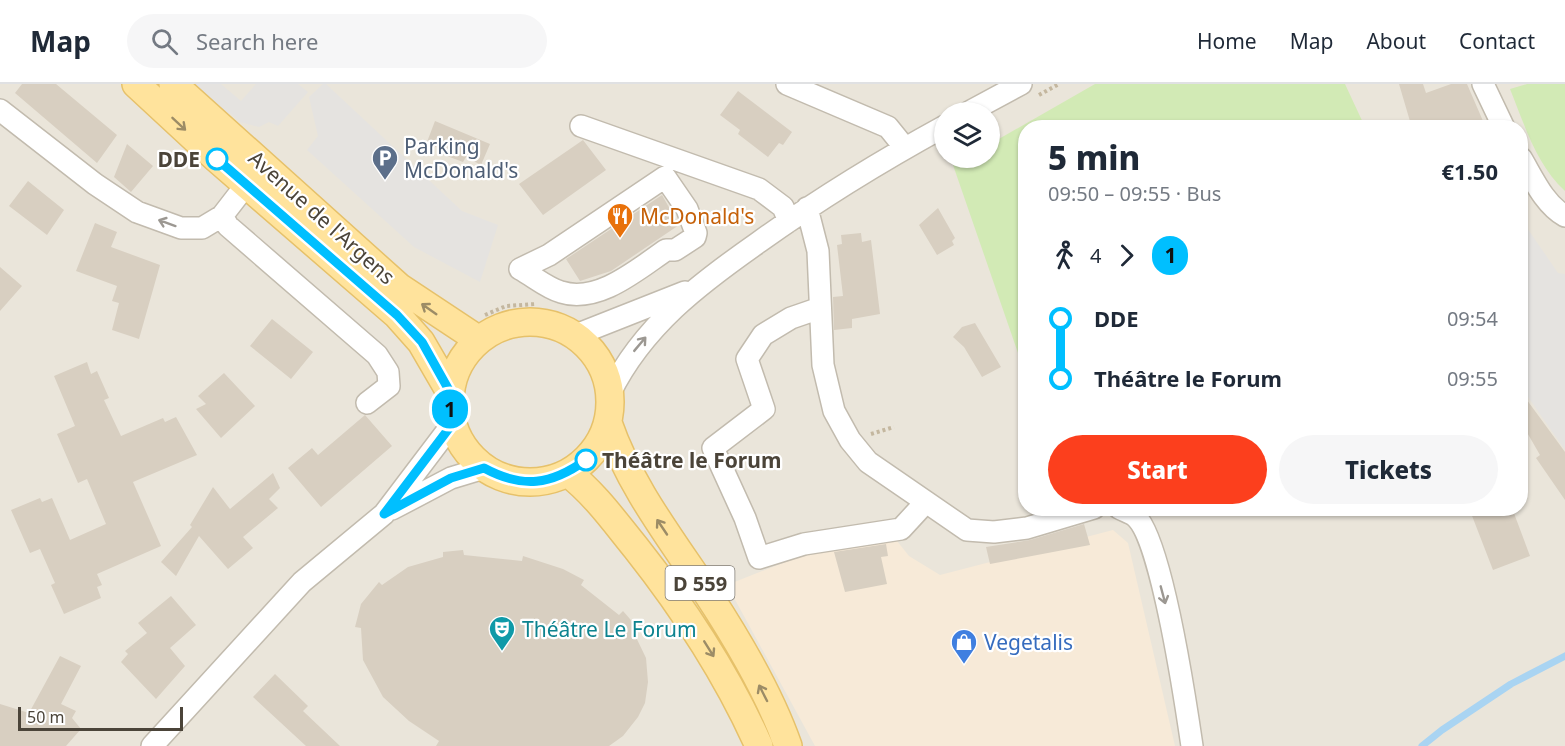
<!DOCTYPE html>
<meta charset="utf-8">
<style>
body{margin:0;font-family:"Noto Sans",sans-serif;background:#f6f6f7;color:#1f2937;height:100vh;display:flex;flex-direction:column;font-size:22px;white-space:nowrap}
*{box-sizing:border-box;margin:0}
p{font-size:20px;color:#747a83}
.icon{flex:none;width:33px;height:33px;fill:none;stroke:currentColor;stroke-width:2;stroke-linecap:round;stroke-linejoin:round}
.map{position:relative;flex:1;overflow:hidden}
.drawer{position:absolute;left:1018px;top:36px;width:510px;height:396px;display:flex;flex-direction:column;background:#fff;border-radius:24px;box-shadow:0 2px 4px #0004}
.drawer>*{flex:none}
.badge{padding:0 12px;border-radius:20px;font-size:21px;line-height:39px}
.buttons{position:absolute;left:934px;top:18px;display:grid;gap:12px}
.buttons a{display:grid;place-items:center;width:66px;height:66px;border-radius:50%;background:#fff;box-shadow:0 2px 4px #0004;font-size:30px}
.scale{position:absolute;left:18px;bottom:15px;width:165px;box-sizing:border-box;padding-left:6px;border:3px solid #4b4439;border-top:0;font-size:16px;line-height:21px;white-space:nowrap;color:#4b4439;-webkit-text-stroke:4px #fff;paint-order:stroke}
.map>.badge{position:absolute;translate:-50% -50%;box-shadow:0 0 0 3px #fff}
.legs{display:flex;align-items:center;gap:9px;height:66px;padding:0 30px;font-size:20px}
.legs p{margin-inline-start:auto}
.overview{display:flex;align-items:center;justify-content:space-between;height:102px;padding:0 30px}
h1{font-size:33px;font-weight:800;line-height:45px}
.primary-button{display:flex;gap:12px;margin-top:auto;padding:12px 30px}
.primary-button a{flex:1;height:69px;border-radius:36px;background:#fc3f1d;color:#fff;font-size:24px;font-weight:800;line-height:69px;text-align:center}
.primary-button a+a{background:#f6f6f7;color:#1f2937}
ul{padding:0 30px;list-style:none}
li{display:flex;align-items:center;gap:21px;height:60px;font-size:22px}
li i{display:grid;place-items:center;width:9px;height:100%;margin:0 8px;background:currentColor}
li i::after{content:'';width:15px;height:15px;margin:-8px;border:4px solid;border-radius:50%;background:#fff}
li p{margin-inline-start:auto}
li:first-child i{background:linear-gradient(#0000 50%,currentColor 0)}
li:last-child i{background:linear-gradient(currentColor 50%,#0000 0)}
header{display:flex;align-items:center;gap:36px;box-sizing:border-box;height:84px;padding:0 30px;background:#fff;border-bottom:2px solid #e0e1e3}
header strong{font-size:28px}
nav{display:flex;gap:33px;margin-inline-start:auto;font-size:21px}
.search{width:420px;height:54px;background:#f6f6f7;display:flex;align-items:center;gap:15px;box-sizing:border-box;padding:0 21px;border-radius:33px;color:#747a83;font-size:22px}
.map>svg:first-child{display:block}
.residential{fill:#eae5da;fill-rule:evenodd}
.commercial{fill:#f7ead8}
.green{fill:#d2eab5}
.parking{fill:#e5e3e0}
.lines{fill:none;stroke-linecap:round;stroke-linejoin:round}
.stream{stroke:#a9d4f2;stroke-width:7}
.building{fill:#d8cfc1}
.minor-casing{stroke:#c2bbae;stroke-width:24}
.major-casing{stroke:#e6c16a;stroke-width:30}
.path{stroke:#c4b79f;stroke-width:4;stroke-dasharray:3 3;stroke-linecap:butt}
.minor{stroke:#fff;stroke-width:21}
.major{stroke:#ffe39c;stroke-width:27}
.oneway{stroke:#9c8c66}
.oneway2{stroke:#9c9892}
.line-1-casing{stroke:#fff;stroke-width:14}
.line-1{stroke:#00bfff;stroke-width:9}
.stop-1-dot{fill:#fff;stroke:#00bfff;stroke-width:3}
.labels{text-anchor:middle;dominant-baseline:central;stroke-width:4.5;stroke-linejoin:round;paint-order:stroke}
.shield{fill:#fff;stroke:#817c74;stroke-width:1.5}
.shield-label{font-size:20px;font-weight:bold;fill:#4b4439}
.service-label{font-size:21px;fill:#4e5e75;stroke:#fff;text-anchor:start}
.stop-label{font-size:21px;font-weight:bold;fill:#4b4439;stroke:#fff;text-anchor:end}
.food-label{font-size:21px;fill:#c56008;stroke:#fff;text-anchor:start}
.street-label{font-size:21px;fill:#4b4439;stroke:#fff}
.culture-label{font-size:21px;fill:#0d838f;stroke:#fff;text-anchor:start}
.shop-label{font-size:21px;fill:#366cbe;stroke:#fff;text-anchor:start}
</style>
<header>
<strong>Map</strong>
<div class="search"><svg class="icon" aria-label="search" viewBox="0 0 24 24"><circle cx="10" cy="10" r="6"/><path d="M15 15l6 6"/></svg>Search here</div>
<nav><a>Home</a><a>Map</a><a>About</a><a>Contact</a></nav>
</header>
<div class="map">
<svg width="1565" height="662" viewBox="0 0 1565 662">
<rect width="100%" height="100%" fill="#f6f3ec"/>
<path class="residential" d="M0,0h1565v662h-1565zM945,28h45v46h-45zM1026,44h495v380h-495z"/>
<path class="commercial" d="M1113,446l15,13 47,203h-360l-88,-161 91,-36 79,-8 12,15 31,19z"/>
<path class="green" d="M1095,0h250l20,43 -339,1v248l-73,-211 13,-7h24v-14z
M1527,0h38v107c-29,-27 -40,-65 -55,-102z"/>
<path class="parking" d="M186,0h35l20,17 15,-17h42l10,8 -30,34 -9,-4 -10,5 -19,-5 -11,-10 -6,5z
M323,0h3l136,127 36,14 -18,57 -66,-35 -107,-97 11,-14 -9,-39z
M1521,135l37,54 7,1v176l-44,-63z"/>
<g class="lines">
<path class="stream" d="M1422,662l20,-16 69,-46 54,-28"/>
</g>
<path class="building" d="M22,0h34l61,51 -20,28 -82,-70z
M1399,0h24l3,9 25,-9h16l19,44h-74z
M738,7l54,41 -9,13 -4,-2 -11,14 -30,-23 2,-4 -20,-15z
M435,37l55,23 -9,21 -15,-8 -3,5 -24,-9 1,-4 -13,-7z
M583,56l23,30 -63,45 -24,-31z
M127,60l26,22 -22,26 -17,-15z
M28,97l36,29 -17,25 -38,-29z
M662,111l17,30 -68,46 -31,10 -14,-22z
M938,124l17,30 -3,3 2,4 -17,10 -18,-30z
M95,139l22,9 -6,15 49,18 -21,74 -27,-9 7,-27 -7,-2 5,-15 -41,-15z
M861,149l1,9 9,-2 9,74 -28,5v9l-18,2 -1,-33 10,-1 -6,-51 5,-1 -1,-9z
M0,183l22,19 -22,25z
M272,235l41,33 -22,27 -41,-33z
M975,239l26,44 -19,10 -18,-30 -11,-10 9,-10z
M87,278l4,12 6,-3 12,27 -5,2 17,36 42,-18 2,4 11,-5 21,38 -64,27 28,64 -64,28 5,11 -5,2 4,11 -37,16 -13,-29 4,-2 -15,-34 -10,4 -19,-43 29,-12 2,4 10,-4 18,42 36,-16 -19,-45 -9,4 -21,-49 18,-8 -21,-50z
M224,289l31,33 -34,32 -25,-29 10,-5 -8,-8z
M1521,308l44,60v48l-29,-42 4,-3 -19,-33z
M365,331l27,31 -71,61 -33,-39 24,-20 6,7z
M273,389l7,15 -11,11 9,9 -35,29 10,11 -25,21 -29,-33 -23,40 -15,-14 31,-35 -2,-2 23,-38 17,22z
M1469,424h43l18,48 -37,14z
M1084,440l6,21 -100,19 -4,-17 44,-7z
M886,460l2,12 -7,1 6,27 -42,8 -11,-40z
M463,466l1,5 58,6 1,-5 40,13 21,11 -3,5 38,30 4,-4 7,8 7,9 -4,3 13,27 2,24 -3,21 -7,14 -15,19 -14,10h-173l3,-5 -30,-20 -26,-24 -20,-37 -2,-32 -6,-1 6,-23 18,-22 3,3 26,-18 35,-10v-5z
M171,512l25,29 -26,23 15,18 -29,33 -35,-37 7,-8 -3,-3 22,-18 -9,-10z
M60,572l21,10 -20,38 15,7 -4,7 9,11 -15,17h-66v-42l29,9z
M275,590l33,32 -5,5 37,35h-34l-53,-49z"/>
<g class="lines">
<g class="minor-casing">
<path id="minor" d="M787,0l101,43 17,21
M1483,0l21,44
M0,26l95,74 42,28 44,16h21l20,-12 34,-44
M969,28l52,-28
M581,42l178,63 24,18 6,14
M1521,74c12,20 23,46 44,58
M665,93l22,32 9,24 -1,4 -20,13h-9c-28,19 -68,54 -105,42 -14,-4 -28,-16 -41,-23l29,-14z
M807,124l11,43 5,114 11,46 16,29 18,22 99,68 27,2 33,-4 67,-20
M222,132l6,10 149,129 11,17 1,14 -22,17
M820,224l-29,10 -28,17 -16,24 17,50 -51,39 32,70 14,40 45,-14 97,-15 24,-26
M576,251l109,-43
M610,309c33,-67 89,-109 149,-151 60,-43 122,-81 186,-116
M1119,424c5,3 13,5 17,9 26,24 50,188 56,229
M392,425l59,-31 33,-10
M152,662l150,-164 82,-68 69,-91"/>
</g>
<g class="major-casing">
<path id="major" d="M136,0l81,75 180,156 24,27 29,50
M173,0l226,203 80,53
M450 318a80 80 0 1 1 160 0a80 80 0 1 1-160 0Z
M608,339c22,64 64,117 101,173 30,46 61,98 79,150
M568,389c27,21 46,48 68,75 49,62 91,126 123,198"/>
</g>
<path class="path" d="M1039,11l20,-11
M485,231l21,-9 30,-2
M871,350l23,-7"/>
<use href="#minor" class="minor"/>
<use href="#major" class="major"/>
</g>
<defs><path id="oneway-shaft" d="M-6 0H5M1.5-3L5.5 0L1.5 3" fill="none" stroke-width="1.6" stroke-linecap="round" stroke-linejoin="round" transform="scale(1.5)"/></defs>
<g class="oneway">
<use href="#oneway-shaft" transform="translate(179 40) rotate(43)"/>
<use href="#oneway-shaft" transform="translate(429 225) rotate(-145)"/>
<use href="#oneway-shaft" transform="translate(662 443) rotate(-124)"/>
<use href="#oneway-shaft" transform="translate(709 565) rotate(58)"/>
<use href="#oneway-shaft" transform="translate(763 609) rotate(-117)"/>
</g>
<g class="oneway2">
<use href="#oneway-shaft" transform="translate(167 139) rotate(-160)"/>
<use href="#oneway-shaft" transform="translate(640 260) rotate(-50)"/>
<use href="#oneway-shaft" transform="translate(1163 511) rotate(75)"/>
</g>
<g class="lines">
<g class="line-1-casing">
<path id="line-1" d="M217,75l180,156 25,27 28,50 3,31 -69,91 67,-36 33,-10c39,21 67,17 102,-8"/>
</g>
<use href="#line-1" class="line-1"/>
</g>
<defs>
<g id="parking-pin" transform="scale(1.35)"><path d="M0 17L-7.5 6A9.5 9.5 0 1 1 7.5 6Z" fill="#5c6f8a" stroke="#fff"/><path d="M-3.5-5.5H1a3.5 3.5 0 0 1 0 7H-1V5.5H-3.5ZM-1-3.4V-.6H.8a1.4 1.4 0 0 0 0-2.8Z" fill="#fff"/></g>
<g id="restaurant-pin" transform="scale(1.35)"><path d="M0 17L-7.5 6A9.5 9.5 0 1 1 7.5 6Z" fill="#e8710a" stroke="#fff"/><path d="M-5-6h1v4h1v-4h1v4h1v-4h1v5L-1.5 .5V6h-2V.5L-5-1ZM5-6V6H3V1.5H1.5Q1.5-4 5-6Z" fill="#fff"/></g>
<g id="theatre-pin" transform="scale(1.35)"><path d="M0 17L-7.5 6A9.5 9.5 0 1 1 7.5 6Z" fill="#0f9aa8" stroke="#fff"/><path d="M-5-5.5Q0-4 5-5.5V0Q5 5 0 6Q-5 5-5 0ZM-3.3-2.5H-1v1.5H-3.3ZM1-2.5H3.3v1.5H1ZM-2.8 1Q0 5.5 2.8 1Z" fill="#fff"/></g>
<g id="shop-pin" transform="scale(1.35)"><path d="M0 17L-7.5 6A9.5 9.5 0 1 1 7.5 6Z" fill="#3f7fe0" stroke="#fff"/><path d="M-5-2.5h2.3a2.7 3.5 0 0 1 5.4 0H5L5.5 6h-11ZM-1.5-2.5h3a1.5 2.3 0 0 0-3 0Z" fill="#fff"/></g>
</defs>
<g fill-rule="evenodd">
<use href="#parking-pin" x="385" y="74"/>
<use href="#restaurant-pin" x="620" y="132"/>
<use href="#theatre-pin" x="502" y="545"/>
<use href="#shop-pin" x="964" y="558"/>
</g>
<g class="stop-1-dot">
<circle cx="217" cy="75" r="10"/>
<circle cx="586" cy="376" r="10"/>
</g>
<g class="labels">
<rect class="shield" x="665.5" y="482" width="69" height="34" rx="4.5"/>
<g class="shield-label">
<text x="700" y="499">D 559</text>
</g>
<g class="service-label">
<text x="404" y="62">Parking<tspan x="404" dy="24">McDonald's</tspan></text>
</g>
<g class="stop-label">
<text x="200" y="75">DDE</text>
<text x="602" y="376" text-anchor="start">Théâtre le Forum</text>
</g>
<g class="food-label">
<text x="640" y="132">McDonald's</text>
</g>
<g class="street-label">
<text transform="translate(322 133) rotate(42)">Avenue de l'Argens</text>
</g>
<g class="culture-label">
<text x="522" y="545">Théâtre Le Forum</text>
</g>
<g class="shop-label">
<text x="984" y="558">Vegetalis</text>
</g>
</g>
</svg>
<div class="buttons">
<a><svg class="icon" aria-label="layers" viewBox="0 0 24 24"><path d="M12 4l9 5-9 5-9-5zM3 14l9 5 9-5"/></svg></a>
</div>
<div class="scale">50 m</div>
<b class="badge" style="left:450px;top:325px;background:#00bfff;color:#111">1</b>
<section class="drawer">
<div class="overview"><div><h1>5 min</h1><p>09:50 – 09:55 · Bus</p></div><b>€1.50</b></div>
<div class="legs"><svg class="icon" aria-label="walk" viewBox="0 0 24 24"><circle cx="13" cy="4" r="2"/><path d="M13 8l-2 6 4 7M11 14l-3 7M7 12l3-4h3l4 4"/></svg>4<svg class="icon" aria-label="forward" viewBox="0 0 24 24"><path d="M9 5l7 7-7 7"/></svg><b class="badge" style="background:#00bfff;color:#111">1</b></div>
<ul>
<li><i style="color:#00bfff"></i><b>DDE</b><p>09:54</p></li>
<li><i style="color:#00bfff"></i><b>Théâtre le Forum</b><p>09:55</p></li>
</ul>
<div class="primary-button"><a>Start</a><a>Tickets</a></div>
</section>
</div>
